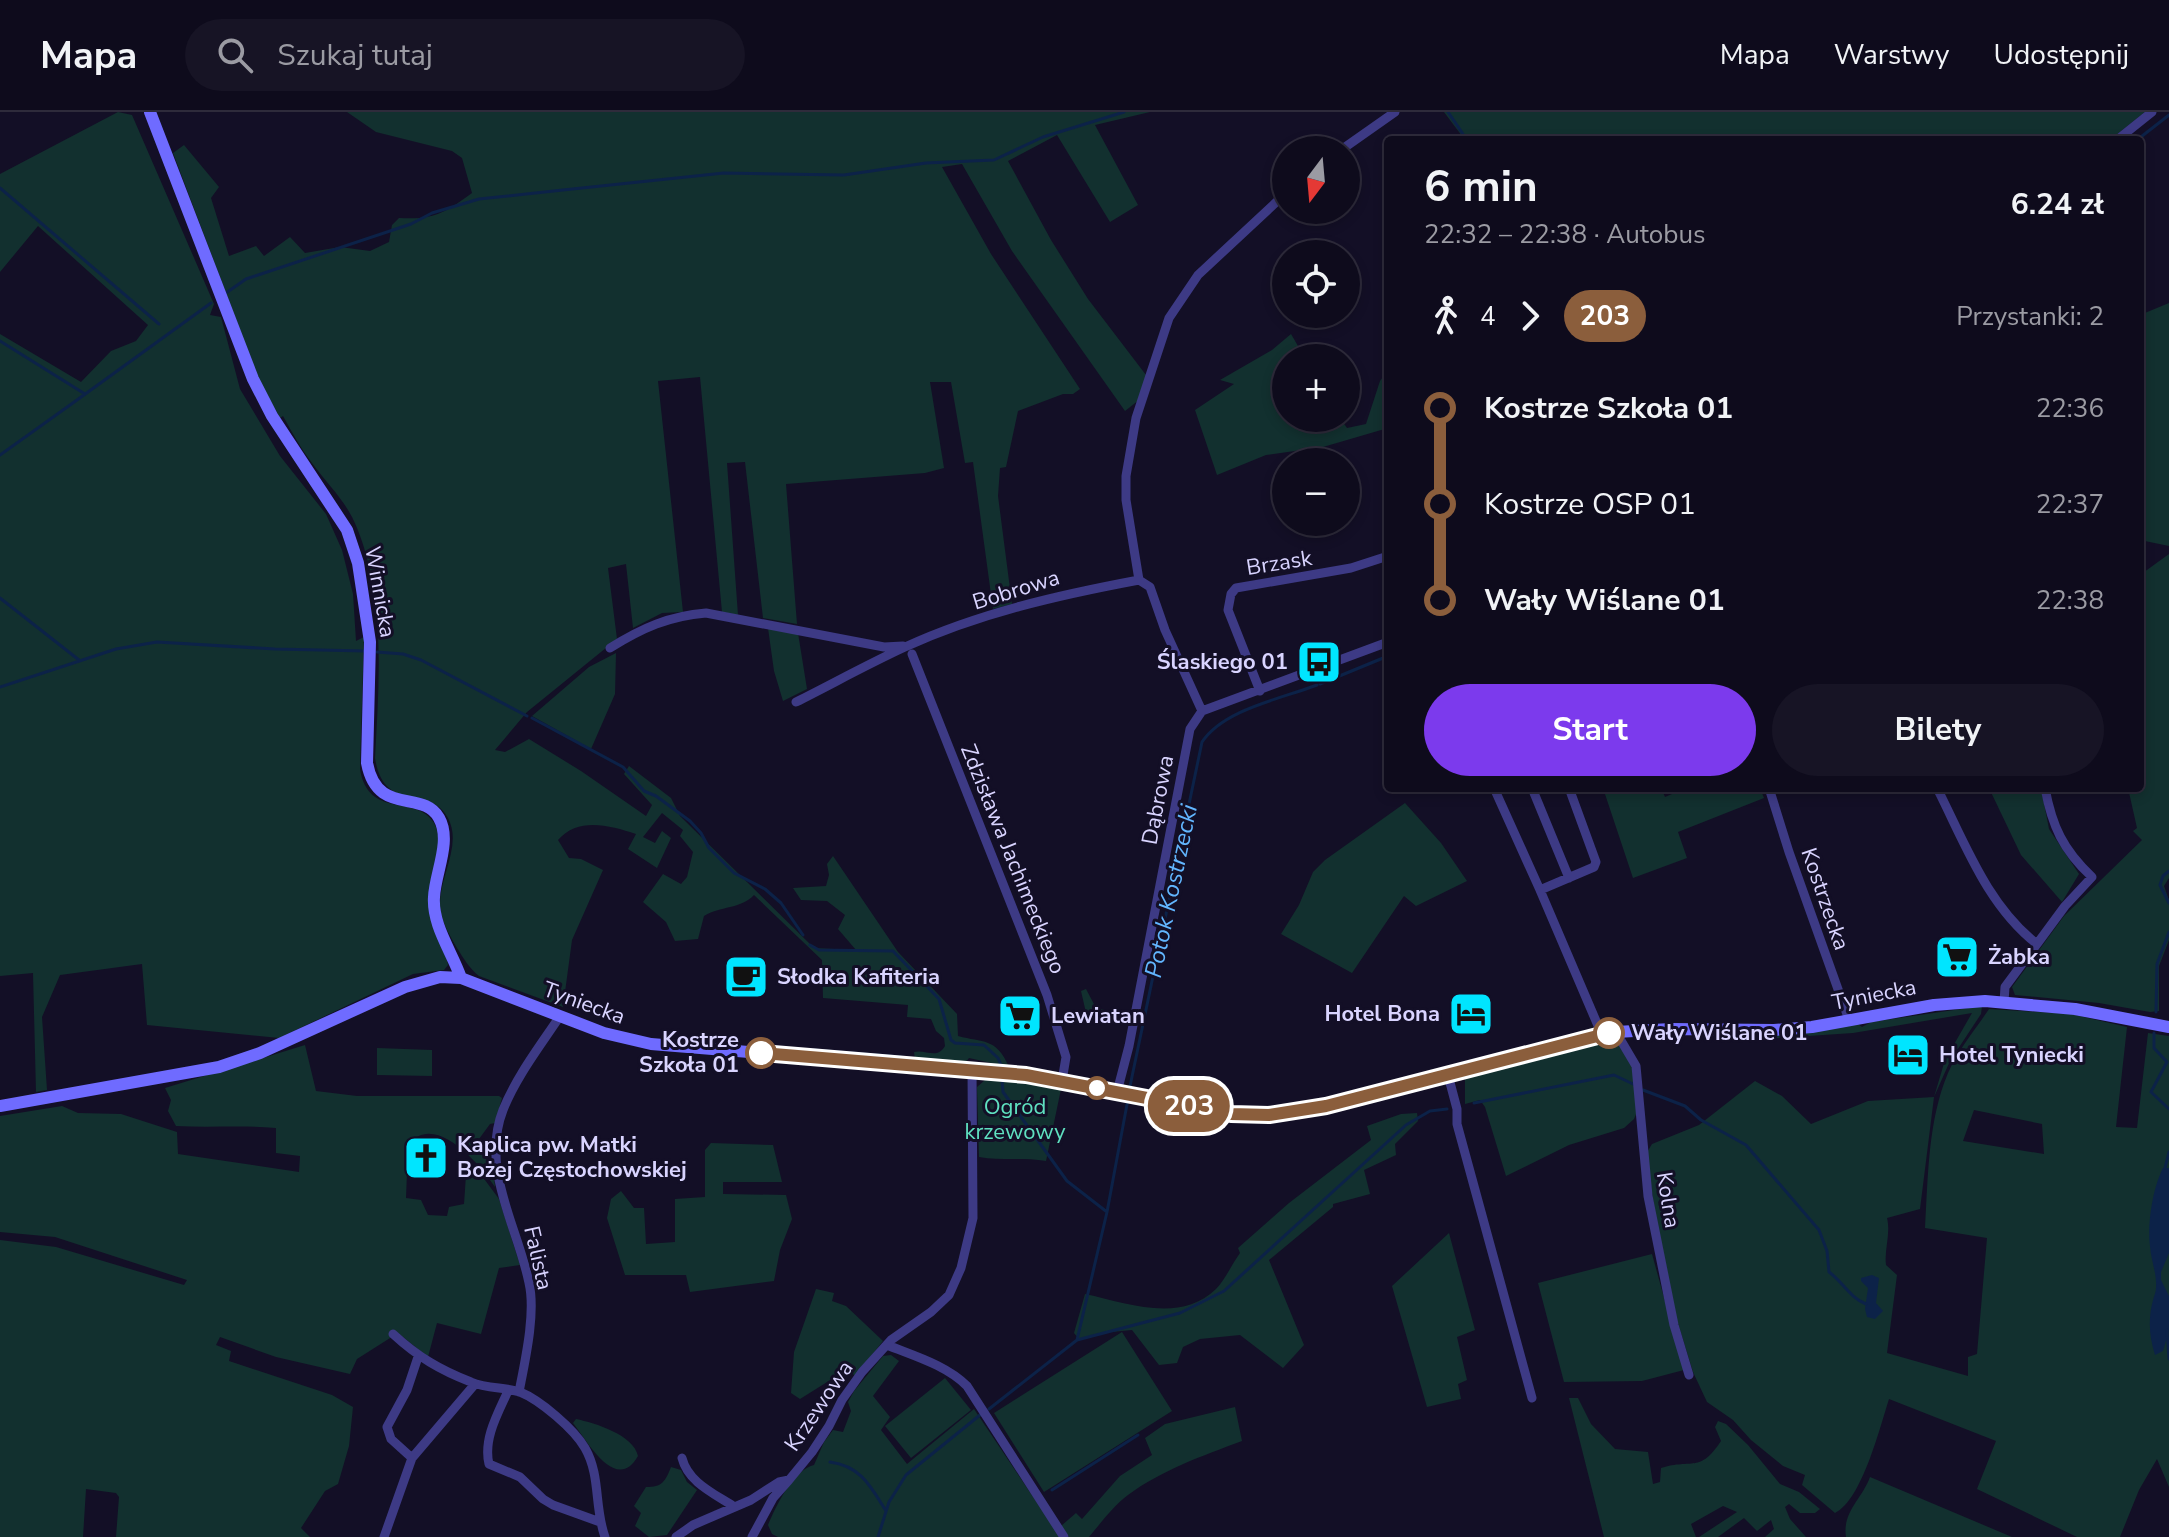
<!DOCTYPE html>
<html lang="pl">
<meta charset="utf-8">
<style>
body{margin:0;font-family:"Nunito Sans",sans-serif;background:#171425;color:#f1f3f6;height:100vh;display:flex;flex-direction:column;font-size:30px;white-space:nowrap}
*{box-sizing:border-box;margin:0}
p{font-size:26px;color:#9b9ba3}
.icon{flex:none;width:44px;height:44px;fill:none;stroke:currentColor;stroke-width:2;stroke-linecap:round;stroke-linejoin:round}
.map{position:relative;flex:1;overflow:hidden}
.sheet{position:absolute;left:1384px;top:24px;width:760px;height:656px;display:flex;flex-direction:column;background:#0e0b1c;border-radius:8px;box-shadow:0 4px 12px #0003,0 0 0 2px #2e2b3b}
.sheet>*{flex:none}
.badge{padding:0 16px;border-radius:26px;font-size:28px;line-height:52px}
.needle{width:52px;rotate:196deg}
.controls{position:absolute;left:1272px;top:24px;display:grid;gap:16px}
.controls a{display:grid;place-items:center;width:88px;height:88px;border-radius:50%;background:#0e0b1c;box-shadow:0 4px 12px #0003,0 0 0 2px #2e2b3b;font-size:40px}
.map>.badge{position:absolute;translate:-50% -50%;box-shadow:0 0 0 4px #fff}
.legs{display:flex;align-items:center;gap:12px;height:88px;padding:0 40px;font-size:26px}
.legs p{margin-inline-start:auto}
.head{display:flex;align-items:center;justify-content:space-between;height:136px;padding:0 40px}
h1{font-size:44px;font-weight:700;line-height:60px}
.cta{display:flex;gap:16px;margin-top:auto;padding:16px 40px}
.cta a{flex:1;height:92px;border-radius:48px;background:#7c3aed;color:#fff;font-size:32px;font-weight:700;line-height:92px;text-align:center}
.cta a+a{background:#171425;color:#f1f3f6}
ul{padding:0 40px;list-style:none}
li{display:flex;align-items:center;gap:28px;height:96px;font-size:30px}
li i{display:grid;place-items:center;width:12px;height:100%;margin:0 10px;background:currentColor}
li i::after{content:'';width:20px;height:20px;margin:-10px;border:6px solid;border-radius:50%;background:#0e0b1c}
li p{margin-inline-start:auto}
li:first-child i{background:linear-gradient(#0000 50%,currentColor 0)}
li:last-child i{background:linear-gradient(currentColor 50%,#0000 0)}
header{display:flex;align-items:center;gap:48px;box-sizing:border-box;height:112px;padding:0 40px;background:#0e0b1c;border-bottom:2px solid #2e2b3b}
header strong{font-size:38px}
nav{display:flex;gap:44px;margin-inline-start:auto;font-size:28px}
.search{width:560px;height:72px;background:#171425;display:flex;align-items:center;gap:20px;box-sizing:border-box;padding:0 28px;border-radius:44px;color:#9b9ba3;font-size:30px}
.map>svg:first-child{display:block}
.green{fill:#12302f;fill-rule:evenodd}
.water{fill:#0c2248}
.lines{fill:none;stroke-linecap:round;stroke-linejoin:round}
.stream{stroke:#0c2248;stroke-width:3}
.street{stroke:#3d3a85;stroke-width:9}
.secondary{stroke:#6f6bff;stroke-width:12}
.line-1-casing{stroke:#fff;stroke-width:18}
.line-1{stroke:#8b5e3c;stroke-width:12}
.stop-1-dot{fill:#fff;stroke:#8b5e3c;stroke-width:4}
.labels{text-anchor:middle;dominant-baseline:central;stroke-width:6;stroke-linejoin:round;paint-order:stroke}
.street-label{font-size:22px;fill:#d9d4ff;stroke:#130f26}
.poi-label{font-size:22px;font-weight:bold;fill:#d9d4ff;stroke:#130f26;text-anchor:start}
.stop-label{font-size:22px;font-weight:bold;fill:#d9d4ff;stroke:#130f26;text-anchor:start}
.park-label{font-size:22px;fill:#5fe0c0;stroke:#130f26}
.water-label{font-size:24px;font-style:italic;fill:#62b6ff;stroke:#130f26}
</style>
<header>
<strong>Mapa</strong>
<div class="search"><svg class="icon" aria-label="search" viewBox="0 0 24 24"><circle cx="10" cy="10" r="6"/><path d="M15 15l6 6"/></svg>Szukaj tutaj</div>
<nav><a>Mapa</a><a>Warstwy</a><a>Udostępnij</a></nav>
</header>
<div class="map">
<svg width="2169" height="1425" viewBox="0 0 2169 1425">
<rect width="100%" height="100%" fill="#130f26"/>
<path class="green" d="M118,0l14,3 82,189 -4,11 11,2 19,72 40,67 46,58 16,36 11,44 3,47 8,-4 -4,132c8,51 57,25 74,54 12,21 -4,49 -5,72 -2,30 16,43 19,70l-4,5 -31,4 -134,64 -132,-13 -5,-61 -82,11 -18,42 5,73 -11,2 -3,-119 -33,3v-642l81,48 30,-31 25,-10 12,-16 -110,-99 -38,46v-98z
M347,0h803l-55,13 43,80 -28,17 -53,-87 -49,26 43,79 37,59 58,76 -7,25 -14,11 -113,-160 -50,-87 -20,3 49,87 89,135 -7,5h-10l-45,17 -12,56 -6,1 -2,28 14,108 -19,5 -20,-147 -8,1 -14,-81h-21l14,86 -19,5 -139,11 11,140 -34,-6 -18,-156 -18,1 11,152 -16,-3 -22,-235 -42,4 25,231 -21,1 -29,15 -7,-64 -18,4 9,71 -90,73 -32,38 10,2 24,-13 52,32 65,45 6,-11 -28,-31 5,-8 42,32 9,18 134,132 42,2 -18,-21 7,-14 -18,-14 -26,-1 -8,-12 33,-2 3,-11 -2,-11 6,-8 65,96 59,62 1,22c25,7 38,1 51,31l-40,-9 -4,5 -50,-4 -1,-7c12,-3 23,8 31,-6l-1,-8 -8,-7 -5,-12 -24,-2 1,-12 -85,-7 -1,-38 -68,-65c-13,14 -34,11 -50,21l-6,23 -23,2 -9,-19 -23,-20 20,-28 18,10 6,-7 6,-25 -13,-16 3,-6 -21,-17 -19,24 12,6 7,-12 9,7 -14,30 -29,-19 8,-15c-27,-9 -58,-17 -78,6l11,18 12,1 22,11 -31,70 -9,67 -84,-31c-10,-8 -15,-17 -22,-28 -6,-10 -13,-23 -16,-34 -7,-31 23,-66 7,-96 -18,-35 -64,-2 -73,-60 4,-75 11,-159 -18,-230 -10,-26 -29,-43 -45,-65 -11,-14 -20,-31 -29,-47l-3,2 -21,-38 -86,-227 11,-8 35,42 -8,11 18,58 27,-10 8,10 26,-19 15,16 35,-6 30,4 19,-9 3,-17 7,-7c36,2 45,-5 73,-25l-10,-35 -10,-7 -76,-19z
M1444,0h701l-35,28h-645z
M2169,191v243l-29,-6v-225z
M1291,222l14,24h-19v60h54l7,10 19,-4 14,-43 8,-11v58l-65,19 -57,8 -49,20 -22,-65 39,-26 -14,-4 52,-30z
M2169,442v324l-5,8 5,14v40l-10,26v45l-9,1 -51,-9 -84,-8 -3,-8 52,-71 78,-76 -9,-9 4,-3 -9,-40h12v-213z
M768,516l30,5 9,56 -24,12 -9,-30z
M616,541l-1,41 -24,55 -59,-33 57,-49z
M1603,676h58l4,9 21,-9h74l4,10 -86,34 9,26 -54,20z
M1989,676h52l8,41 30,45 -17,28 -41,-47z
M1405,691l36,40 26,38 -51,25 -12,-10 -52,77 -71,-39 18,-29 14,-33 12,-12z
M1086,877l10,19 19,4 -2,10 -26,-5 -6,-26z
M1982,894l-1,8 -31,47 -16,36 -14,112 -33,9c4,16 -3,31 -1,47l11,10 -10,78 81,23v-19l9,-3 10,-116 -62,-10c3,-51 3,-108 23,-155 10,-23 27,-43 41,-64l82,5 56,13 -11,100 21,1 11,-95 21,3v451l-12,-28 -18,31 -19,47h-43l-100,-48 19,-48 -107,-42c-9,28 -27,101 -54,114l-33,-28 3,-10 -22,-9 -32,-26 -18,-20 -26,-18 -14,-30 -16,-52 -22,-108 -9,-58 6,-10 47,-19 56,-44 27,15 29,28 57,-23 66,-4 11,-37 27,-47 -119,20 -103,7 6,-4 39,-2 63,-10 4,3 9,-5zM1974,998l68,14 2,30 -81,-13z
M1598,930l21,2 12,18 3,12 3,38 -3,7 -10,9 -55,17 -63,31 -21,-69 -5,-7 -15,4v-26z
M305,933l11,46 41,5h142l3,2 -7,25 -5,1 -11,15 8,20 5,1 3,27c-14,-22 -62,-78 -87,-41l-2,52 15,2 7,15 19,1 2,-9 15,-3 2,-29 16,1 17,23 21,66 -21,3 -18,66 -44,-11 -9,34 -30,-24 -41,26 -7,15 -74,-17 -56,-20 -4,8 15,6 -2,10 103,34 21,12 -4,39 -11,38 -13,7 -24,37 9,9h-194l3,-40 -3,-4 -30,-4 -3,48h-83v-297l56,7 128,38 3,-5 -132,-43 -55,-5v-116l62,-10 16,7 43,1 56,18 1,22 121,18 1,-16 -24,-3v-25c-34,-3 -66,0 -100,-2l-8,-15 3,-11 -6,-12z
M377,936l55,2v26l-55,-1z
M985,968l23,1 53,8 -15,72c-23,-4 -44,0 -67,-4l-2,-70z
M1417,1001l1,8 -23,23 1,11 -32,15 6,24 -37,10v3l-64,53 35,85 -21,23 -43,-33 -40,4 -17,8 -6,16 -18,2 -27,-35 -31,3 -21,7 -6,-7 11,-39c42,9 95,30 131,-5 9,-9 16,-25 24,-36l-2,-5 51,-45 82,-63 -4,-14 34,-12z
M711,1031l62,2 9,37h-59v12l63,1 6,24 -12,31 -6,31 -84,11 -4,-17h-61l-18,-57 4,-19 10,-8 13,17h10l2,36 29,-2v-43l30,-2v-47z
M1449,1121l26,97 -18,7 10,43 -9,4 3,15 -34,8 -35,-121z
M1652,1142l32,116 -42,11 -78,1 -26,-99z
M816,1177l18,4 -2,8 14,5 37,35 -28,35 -7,-7 -48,30 -9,-6 3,-41z
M1122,1220l50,79 -128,81 -50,-79z
M891,1243l8,6 -26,35 17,21 -9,13 26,34 67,-55 86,128h-282l-6,-3 -4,-9c8,-19 25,-55 46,-60l10,-23 9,-12 10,2 8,-21 -3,-9 6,-11 29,-35z
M945,1266l26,32 -60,48 -26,-32z
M1569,1286h9l13,26 24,25 33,3 5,32 7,-2 1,-14c32,-10 38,6 60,-27l-6,-14 3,-6 8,3 22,21 32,39 19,8 21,17 -5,4h-15l-11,-9 -4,3 5,12 16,18h-41l9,-8 -3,-9 -14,11 -13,-13 -26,19h-19l38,-25 -14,-6 -32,18 5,13h-92z
M1235,1295l7,34c-40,15 -80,29 -114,54 -15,11 -27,28 -39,42h-20l-8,-11 15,-13 6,6 38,-43 32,-21 -7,-17 20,-14z
M576,1307c19,4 58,16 62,37 -22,39 -52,-17 -65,-33z
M671,1355l10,3 6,12 10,8 -30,45 -18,2 -14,-11 6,-13 -7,-7 12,-19c16,0 19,-5 25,-20z
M1870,1365l142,60h-166c-4,-25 16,-38 24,-60z"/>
<path class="water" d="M2163,1056h6v85l-8,19v8l8,16v34l-6,21 -8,4c-6,-19 -7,-36 -2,-55 1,-4 3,-8 3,-12 1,-15 -5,-27 -6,-42 -3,-22 3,-59 13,-78z
M1872,1163l7,3 -3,25 7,8 -8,8 -8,-2 -2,-8 3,-21 -7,-7v-3z"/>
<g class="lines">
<path class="stream" d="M1448,0l19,28
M2137,28l32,-25
M0,76l159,136
M226,181l20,-14 165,-55 21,-11 47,-14 84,-9 161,-17 120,2 82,-12 68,-3 49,-23 81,-25
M0,229l85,53
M77,288l134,-97
M0,343l77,-55
M0,486l79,62
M377,540l26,2 18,6 106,56
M1320,572l68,-28
M0,575l116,-38 41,-7 118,7 90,2
M532,606l91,49 21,24 12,5 34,25 11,12 8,15 25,25 31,16 16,14 22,32
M2169,759l-6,5 -3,9 9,18
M810,833l9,5 74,1 46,48 12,41 4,3 29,2 14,13 3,7
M2156,900l1,-48 12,-32
M2154,921v15l13,14 -16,30 18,17
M814,938l87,7
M1002,968l1,12 64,89 40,31
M1643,978l42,16 16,14 45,25 73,85 8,21 2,21c14,10 20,25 37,32
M1129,979l73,-349c22,-33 79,-43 115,-57
M1474,991l140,-28 19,9
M2165,1056l4,-16
M2167,1218l2,29
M1077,1228l103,-27 44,-22 182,-166 24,-14 17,-2
M989,1297l88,-69 30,-128 21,-113
M830,1350c31,4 41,25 56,49
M1052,1378l86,-55
M878,1425l11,-35 17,-27 74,-60"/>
<path class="street" d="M2117,28l35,-28
M1341,38l54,-38
M610,536c32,-20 59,-32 96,-35l178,34 19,-1
M912,542l135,341 19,62 -4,24
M1260,579l-32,-81 3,-16 5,-6 115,-20 37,-12
M796,590c36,-18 72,-38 109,-55 74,-34 154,-52 234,-67
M1202,599l-37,-81 -15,-43 -11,-7 -13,-80v-24l10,-58 33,-100 29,-43 88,-82
M1494,676l46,102
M1532,676l37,90
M1569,676l27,74 -2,5 -54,23 62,145
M1769,676l20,64 60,168
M1937,676c28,55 50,117 100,156l-32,43 -1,15
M2037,832l28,-38 27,-29c-29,-27 -40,-51 -47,-89
M1616,920l20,34 12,130 26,129 15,50
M1448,963l9,34v15l75,274
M1117,980l12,-46 61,-317 12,-18 186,-69
M393,1222c25,23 47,36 78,48 16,7 34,5 49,10 20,8 54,37 65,56 16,28 9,59 20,89
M887,1233c27,11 59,20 80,41l97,151
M508,1279c-10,22 -25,48 -19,73l31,13 23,22 10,6 47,17
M519,1280c6,-31 17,-79 10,-109 -11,-56 -49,-114 -26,-173 13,-33 37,-64 57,-94
M412,1346l-21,-19 -4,-12 20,-37 11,-33
M682,1346c6,24 31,35 51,48
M384,1425l28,-79 63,-74
M676,1425l17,-12 58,-25 28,-18 10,-2 23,-28 17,-26 13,-26 20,-28 29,-32 40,-28 18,-17 12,-27 12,-50 -1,-148
M752,1425l21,-39 16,-18"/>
<path class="secondary" d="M150,0l103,267 19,37 75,114 11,33 12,79 -3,121c10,54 56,26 72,55 13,23 -4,55 -5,79 -2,28 18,55 27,81
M0,994l219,-39 41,-14 145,-66 35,-10 21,1 143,55 47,11 375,31 216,40 49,-2 35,-7 290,-74 55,-3 103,1 38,-3 122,-22 51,-4 90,8 94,18"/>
</g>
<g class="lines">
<g class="line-1-casing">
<path id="line-1" d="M761,941l265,22 205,39 38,1 57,-9 283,-73"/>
</g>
<use href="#line-1" class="line-1"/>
</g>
<defs>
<g id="bus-square" transform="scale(2.3)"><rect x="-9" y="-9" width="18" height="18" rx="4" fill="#00e5ff" stroke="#130f26"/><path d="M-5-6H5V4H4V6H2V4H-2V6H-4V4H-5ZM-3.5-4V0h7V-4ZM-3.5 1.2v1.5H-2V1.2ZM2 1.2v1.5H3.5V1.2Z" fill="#111"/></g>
<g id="supermarket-square" transform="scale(2.3)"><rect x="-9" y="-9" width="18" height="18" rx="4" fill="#00e5ff" stroke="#130f26"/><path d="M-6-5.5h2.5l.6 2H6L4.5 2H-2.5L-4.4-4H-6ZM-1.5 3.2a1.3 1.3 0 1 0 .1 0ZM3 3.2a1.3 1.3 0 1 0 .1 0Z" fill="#111"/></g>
<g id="cafe-square" transform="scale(2.3)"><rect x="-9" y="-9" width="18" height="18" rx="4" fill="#00e5ff" stroke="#130f26"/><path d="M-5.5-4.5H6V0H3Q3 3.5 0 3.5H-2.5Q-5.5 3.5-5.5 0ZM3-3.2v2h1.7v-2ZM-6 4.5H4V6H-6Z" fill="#111"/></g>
<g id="hotel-square" transform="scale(2.3)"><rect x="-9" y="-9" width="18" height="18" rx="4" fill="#00e5ff" stroke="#130f26"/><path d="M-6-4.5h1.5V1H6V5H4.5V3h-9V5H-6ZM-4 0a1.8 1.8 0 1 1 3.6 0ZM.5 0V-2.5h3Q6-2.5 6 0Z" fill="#111"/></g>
<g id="church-square" transform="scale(2.3)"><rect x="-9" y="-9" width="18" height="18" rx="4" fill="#00e5ff" stroke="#130f26"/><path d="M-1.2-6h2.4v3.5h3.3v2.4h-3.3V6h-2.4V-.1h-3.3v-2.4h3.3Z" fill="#111"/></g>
</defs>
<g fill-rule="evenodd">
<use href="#bus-square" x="1319" y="550"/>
<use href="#supermarket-square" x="1957" y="845"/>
<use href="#cafe-square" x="746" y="865"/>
<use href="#hotel-square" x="1471" y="902"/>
<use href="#supermarket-square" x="1020" y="904"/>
<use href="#hotel-square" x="1908" y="943"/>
<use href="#church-square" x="426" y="1046"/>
</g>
<g class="stop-1-dot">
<circle cx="1609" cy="921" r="14"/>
<circle cx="761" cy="941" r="14"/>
<circle cx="1097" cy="976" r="10"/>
</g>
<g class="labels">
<g class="street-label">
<text transform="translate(1279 451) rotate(-9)">Brzask</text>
<text transform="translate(1016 478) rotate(-17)">Bobrowa</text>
<text transform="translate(380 480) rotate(80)">Winnicka</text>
<text transform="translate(1158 688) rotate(-79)">Dąbrowa</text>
<text transform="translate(1013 747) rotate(68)">Zdzisława Jachimeckiego</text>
<text transform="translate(1825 787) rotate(71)">Kostrzecka</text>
<text transform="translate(1874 883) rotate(-11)">Tyniecka</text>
<text transform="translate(584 891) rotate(20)">Tyniecka</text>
<text transform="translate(1668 1088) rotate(81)">Kolna</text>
<text transform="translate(538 1146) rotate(77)">Falista</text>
<text transform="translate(819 1294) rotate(-56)">Krzewowa</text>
</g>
<g class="poi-label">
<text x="1288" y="550" text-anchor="end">Ślaskiego 01</text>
<text x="1988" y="845">Żabka</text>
<text x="777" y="865">Słodka Kafiteria</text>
<text x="1440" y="902" text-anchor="end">Hotel Bona</text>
<text x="1051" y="904">Lewiatan</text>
<text x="1939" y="943">Hotel Tyniecki</text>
<text x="457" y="1033">Kaplica pw. Matki<tspan x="457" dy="25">Bożej Częstochowskiej</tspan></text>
</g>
<g class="stop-label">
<text x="1631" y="921">Wały Wiślane 01</text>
<text x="739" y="928" text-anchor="end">Kostrze<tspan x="739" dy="25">Szkoła 01</tspan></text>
</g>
<g class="park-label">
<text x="1015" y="995">Ogród<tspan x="1015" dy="25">krzewowy</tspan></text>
</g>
<g class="water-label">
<text transform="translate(1171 779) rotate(-78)">Potok Kostrzecki</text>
</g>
</g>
</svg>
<div class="controls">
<a><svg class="needle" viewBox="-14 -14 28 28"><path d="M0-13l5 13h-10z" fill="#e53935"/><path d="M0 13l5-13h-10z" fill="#9b9ba3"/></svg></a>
<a><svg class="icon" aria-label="locate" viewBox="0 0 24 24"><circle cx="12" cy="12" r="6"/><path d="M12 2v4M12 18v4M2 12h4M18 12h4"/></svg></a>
<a>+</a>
<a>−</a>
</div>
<b class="badge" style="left:1189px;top:994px;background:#8b5e3c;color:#fff">203</b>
<section class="sheet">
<div class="head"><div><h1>6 min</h1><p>22:32 – 22:38 · Autobus</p></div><b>6.24 zł</b></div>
<div class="legs"><svg class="icon" aria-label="walk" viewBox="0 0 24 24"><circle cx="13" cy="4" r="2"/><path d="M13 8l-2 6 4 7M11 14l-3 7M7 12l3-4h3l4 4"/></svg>4<svg class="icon" aria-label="forward" viewBox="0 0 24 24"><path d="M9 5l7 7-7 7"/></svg><b class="badge" style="background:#8b5e3c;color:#fff">203</b><p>Przystanki: 2</p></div>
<ul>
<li><i style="color:#8b5e3c"></i><b>Kostrze Szkoła 01</b><p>22:36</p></li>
<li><i style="color:#8b5e3c"></i><span>Kostrze OSP 01</span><p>22:37</p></li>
<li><i style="color:#8b5e3c"></i><b>Wały Wiślane 01</b><p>22:38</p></li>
</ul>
<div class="cta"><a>Start</a><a>Bilety</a></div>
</section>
</div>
